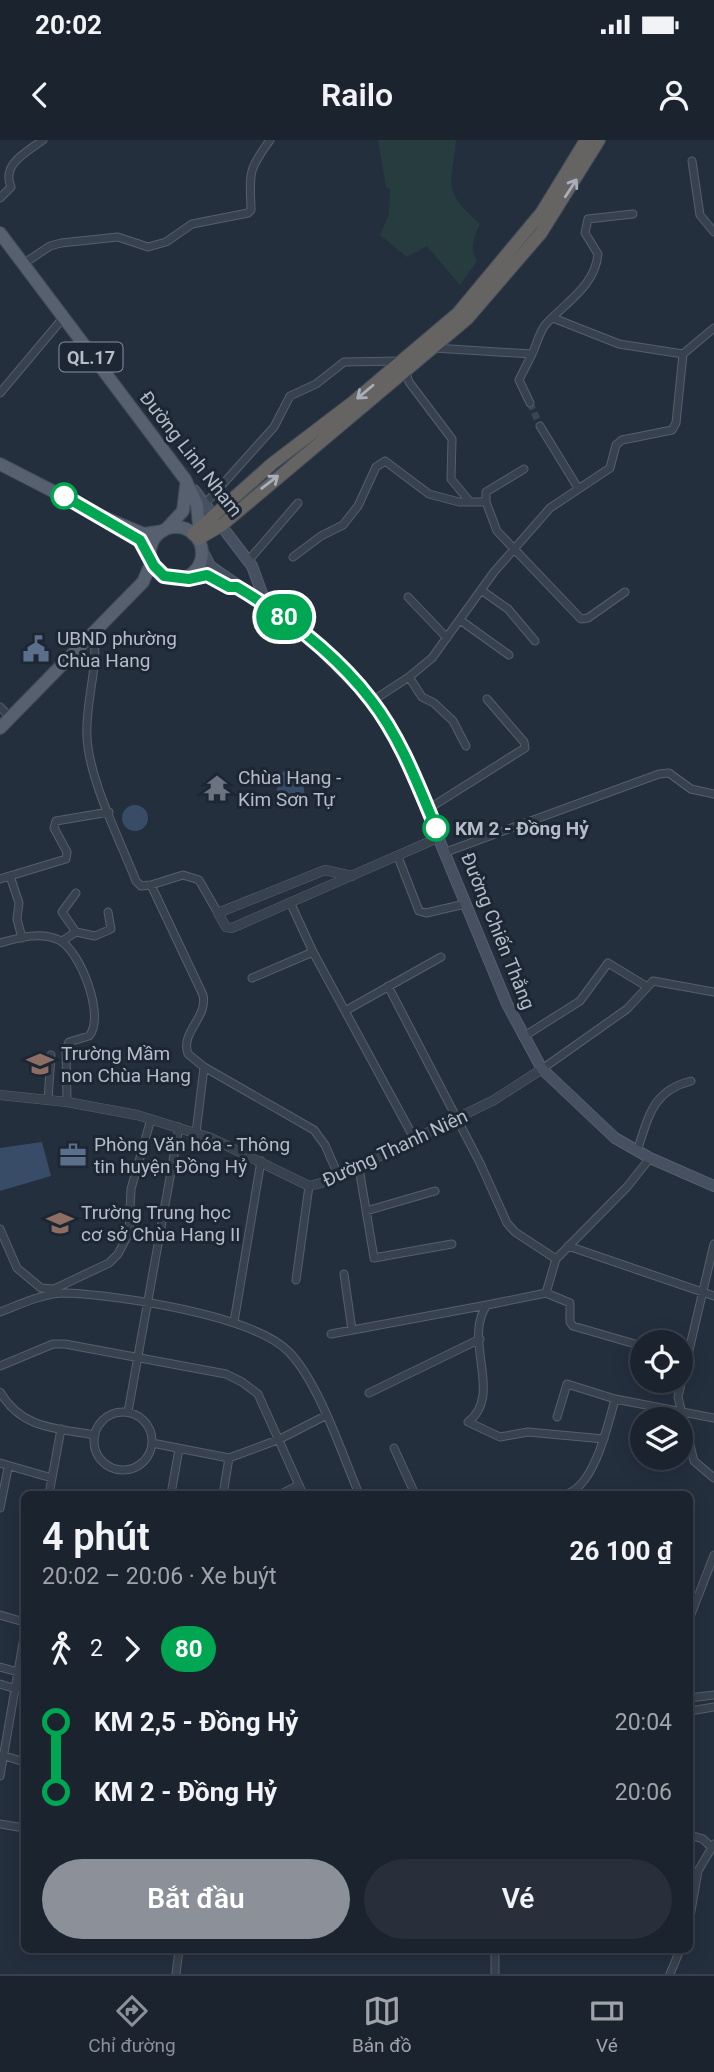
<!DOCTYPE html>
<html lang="vi">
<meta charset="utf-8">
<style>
body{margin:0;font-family:Roboto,sans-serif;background:#282f3a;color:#f1f3f6;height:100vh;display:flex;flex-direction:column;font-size:26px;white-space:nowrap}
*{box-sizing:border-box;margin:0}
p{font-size:23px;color:#a0a4aa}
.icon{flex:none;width:38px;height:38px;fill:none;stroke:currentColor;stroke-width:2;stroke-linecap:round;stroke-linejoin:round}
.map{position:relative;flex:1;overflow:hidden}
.sheet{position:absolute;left:21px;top:1351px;width:672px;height:462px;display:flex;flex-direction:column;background:#1b232e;border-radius:10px;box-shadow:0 4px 18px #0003,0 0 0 2px #39404a}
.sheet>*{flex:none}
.badge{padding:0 14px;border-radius:23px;font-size:24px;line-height:46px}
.fabs{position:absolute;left:630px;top:1190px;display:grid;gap:14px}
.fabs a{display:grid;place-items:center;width:63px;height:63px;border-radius:50%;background:#1b232e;box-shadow:0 4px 18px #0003,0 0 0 2px #39404a;font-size:35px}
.map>.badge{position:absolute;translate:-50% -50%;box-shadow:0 0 0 4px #fff}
.legs{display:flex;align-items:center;gap:10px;height:77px;padding:0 21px;font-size:23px}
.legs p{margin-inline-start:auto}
.overview{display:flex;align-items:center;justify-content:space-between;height:119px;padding:0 21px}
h1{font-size:38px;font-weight:600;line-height:52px}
.primary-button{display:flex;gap:14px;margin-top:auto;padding:14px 21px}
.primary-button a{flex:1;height:80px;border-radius:42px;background:#8c9099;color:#fff;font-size:28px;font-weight:600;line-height:80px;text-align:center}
.primary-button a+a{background:#282f3a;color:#f1f3f6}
ul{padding:0 21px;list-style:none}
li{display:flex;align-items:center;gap:24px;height:70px;font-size:26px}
li i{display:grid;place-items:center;width:10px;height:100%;margin:0 9px;background:currentColor}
li i::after{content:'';width:18px;height:18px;margin:-9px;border:5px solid;border-radius:50%;background:#1b232e}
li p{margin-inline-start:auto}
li:first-child i{background:linear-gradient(#0000 50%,currentColor 0)}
li:last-child i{background:linear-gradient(currentColor 50%,#0000 0)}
.status{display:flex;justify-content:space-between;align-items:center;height:49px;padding:0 35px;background:#1b232e;direction:ltr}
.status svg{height:19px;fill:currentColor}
header{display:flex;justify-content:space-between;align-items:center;height:91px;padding:0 21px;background:#1b232e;font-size:32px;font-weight:600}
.menu{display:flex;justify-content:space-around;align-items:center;height:98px;border-top:2px solid #39404a;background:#1b232e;font-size:19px;color:#a0a4aa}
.menu a{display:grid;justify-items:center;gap:4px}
.menu .on{color:#8c9099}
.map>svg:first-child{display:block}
.green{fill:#263c3f}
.water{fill:#394c67}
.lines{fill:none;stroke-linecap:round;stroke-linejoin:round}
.minor-tunnel{stroke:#3a4453;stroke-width:7;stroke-dasharray:7 3.5;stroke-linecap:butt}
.minor-casing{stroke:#565f6c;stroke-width:9}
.tertiary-casing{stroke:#565f6c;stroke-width:10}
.secondary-casing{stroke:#565f6c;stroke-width:12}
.primary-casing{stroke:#414a57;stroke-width:14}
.trunk-casing{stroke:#434c59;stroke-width:14}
.minor{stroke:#38414e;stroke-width:7}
.tertiary{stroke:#38414e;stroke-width:9}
.secondary{stroke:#465061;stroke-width:10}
.primary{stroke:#56606e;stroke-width:12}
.trunk{stroke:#656462;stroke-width:12}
.oneway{stroke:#a8afba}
.line-1-casing{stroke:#fff;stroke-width:16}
.line-1{stroke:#00a651;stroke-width:10}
.stop-1-dot{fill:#fff;stroke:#00a651;stroke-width:3.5}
.labels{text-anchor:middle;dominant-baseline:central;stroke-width:6;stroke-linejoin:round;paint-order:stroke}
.shield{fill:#1d2633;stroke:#878f9c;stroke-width:2}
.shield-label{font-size:18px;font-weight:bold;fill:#b4bcc9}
.street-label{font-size:19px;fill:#b4bcc9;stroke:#1d2633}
.poi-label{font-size:19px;fill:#b4bcc9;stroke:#1d2633;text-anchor:start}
.stop-label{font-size:19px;font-weight:bold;fill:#b4bcc9;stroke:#1d2633;text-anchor:start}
</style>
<div class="status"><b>20:02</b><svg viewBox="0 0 49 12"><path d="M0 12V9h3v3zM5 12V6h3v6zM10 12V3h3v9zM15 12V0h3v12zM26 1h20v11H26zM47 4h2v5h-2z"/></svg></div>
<header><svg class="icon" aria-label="back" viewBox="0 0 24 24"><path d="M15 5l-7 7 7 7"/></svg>Railo<svg class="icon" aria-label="person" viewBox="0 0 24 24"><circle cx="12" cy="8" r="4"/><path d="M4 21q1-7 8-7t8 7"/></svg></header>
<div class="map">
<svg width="714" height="1834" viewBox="0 0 714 1834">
<rect width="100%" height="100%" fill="#242f3e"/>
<path class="green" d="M378,0h78c-5,50 -14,49 24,84 -6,15 -11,23 -3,37l-17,24 -33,-39 -20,11 -27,-22 9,-21 1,-25 -4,-2z"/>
<path class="water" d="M285,630l11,2 7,11 2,15 -9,7 -10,-1 -9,-12 1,-15z
M122 678a13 13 0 1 1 26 0a13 13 0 1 1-26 0Z
M42,1002l9,34 -51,15v-43z"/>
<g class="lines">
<path class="minor-tunnel" d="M530,263l10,23"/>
<g class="minor-casing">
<path id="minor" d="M692,21l8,54 14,17
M0,58l11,-11c-10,-23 16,-35 32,-47
M23,124l27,-18 11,-3 57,-6 30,10 18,-5 26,-18 56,-11 3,-3c-1,-38 -4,-38 19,-70
M553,178l66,26 64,10
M434,208l98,6 -13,26 11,23
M532,214c5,-10 7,-22 14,-30 20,-22 49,-38 52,-70l-13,-21 3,-14 45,-5
M406,232l3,10 43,57 -1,40 19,23
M0,253l63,-75
M540,286l38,62
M524,329l-38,23v10l11,29 84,88 7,-1 37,-26
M205,364l69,-77 16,-31 26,-12 28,-22 56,-1
M293,417l28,-21 22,-11 15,-19 18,-39 9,-6 44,33 30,8h27
M248,421l50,-58
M481,450l27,19 27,32
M408,457l39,41
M460,480l49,35
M94,495c4,37 -9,67 -7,102 2,43 33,103 49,144l5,5 10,-1 52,110c5,23 -23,37 -15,59l16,13 110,63 11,15 14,32
M409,537l13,20 12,6 19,18 13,25
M372,561l37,-24 23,-19 62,-86 56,-64 60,-40 6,-23 6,-5 50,-10 4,-7 7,-69 31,-26
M0,567l10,10
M428,669l97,-61 -1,-6 -37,-43
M446,712l213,-78 10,-1 22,16 23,5
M398,717l21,54 7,2 39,-9
M10,736l9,27 -2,16 5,19
M0,739l66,-20 1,-7 -13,-24 2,-7 53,-9
M151,745l32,-10 16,5 19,33
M290,762l23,50 102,188
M76,792l19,4 16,-7 -3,-17
M62,801l14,-9 -14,-20 14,-19
M0,803c18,-5 41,-12 59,-3 21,10 47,77 30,96l-20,6 -3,7 1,53
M252,838l61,-26
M388,846l92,177 27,60 8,9 41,27
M345,871l96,-54
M523,897l57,-36 28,-38 38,23
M542,929l85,-60 26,-28 61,11
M48,960l3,-45
M196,993l8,-66
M637,1011c12,-35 15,-60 54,-70
M359,1028l15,90 78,-14
M366,1071l69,-20
M0,1089l17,39 24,20 13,1 55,-26 9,-9 11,-21 2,-44 20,-70
M714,1104l-36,153 16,64 20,17
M568,1106l146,50
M344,1134l8,56
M296,1140l13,-94
M546,1153l24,10v19l3,4 69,20
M0,1172c21,-8 43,-19 66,-19 52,2 187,22 223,59 30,31 53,102 70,142
M234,1182l27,-161
M331,1194l156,-29
M0,1226l53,-22h12l161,30 16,8 16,12 45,100
M0,1252c22,37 55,36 95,43
M369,1253l111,-54
M94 1301a29 29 0 1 1 58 0a29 29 0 1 1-58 0Z
M128,1272l51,-285
M557,1277l10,-33 48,15 99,19
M604,1299l-76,-7 -28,5 -32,-15c36,-27 -6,-83 19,-117l59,-12 10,-34 71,-72 23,-29
M152,1303l77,15 51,-19 45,-23
M394,1308l21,46
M0,1323l52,15
M49,1354l12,-65
M171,1354l8,-45
M223,1354l6,-36
M281,1354l18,-9
M566,1354c28,-7 42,-69 49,-95
M0,1368l8,-40
M0,1475l24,7
M690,1477l24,-62
M0,1527l18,5
M0,1544l16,5
M690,1558l24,-3
M690,1571l24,-4
M2,1615l22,7
M0,1636l24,-139
M0,1684l24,4
M690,1695l13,4 8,8
M690,1777l8,-46 16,-27
M176,1834l3,-24
M495,1834v-24
M670,1834l10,-24"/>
</g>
<g class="tertiary-casing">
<path id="tertiary" d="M352,736l-27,-6 -107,43 8,14 6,1 208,-91
M0,955l67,7 70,13 74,23 98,48 20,-5 165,-81 48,-31"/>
</g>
<g class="secondary-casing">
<path id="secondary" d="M194,350l58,76 14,38
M201,408l9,18 87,60 75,75 35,61 100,242 35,65 73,69 35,20 64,28
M180,438l25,-4 24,13h8"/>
</g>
<g class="primary-casing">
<path id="primary" d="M0,93l185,246 12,26 3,30
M0,324l103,53 41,17 19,-3
M150 413a26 26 0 1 1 52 0a26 26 0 1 1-52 0Z
M167,388l16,-17 3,-25
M0,588l143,-146 9,-21"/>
</g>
<g class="trunk-casing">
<path id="trunk" d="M193,394l80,-71 80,-61 105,-89 84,-101 44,-72
M198,399l24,-14 245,-206 74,-86 58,-93"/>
</g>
<use href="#minor" class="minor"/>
<use href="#tertiary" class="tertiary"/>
<use href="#secondary" class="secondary"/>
<use href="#primary" class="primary"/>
<use href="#trunk" class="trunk"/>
</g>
<defs><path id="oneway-shaft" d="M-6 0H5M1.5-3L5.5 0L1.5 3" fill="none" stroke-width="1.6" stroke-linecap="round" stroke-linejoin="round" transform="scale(1.75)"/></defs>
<g class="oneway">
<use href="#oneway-shaft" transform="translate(571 48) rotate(-57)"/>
<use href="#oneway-shaft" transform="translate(365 252) rotate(140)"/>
<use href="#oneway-shaft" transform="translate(270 342) rotate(-38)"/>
</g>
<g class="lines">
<g class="line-1-casing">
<path id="line-1" d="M64,356l76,44 14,26 10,10 25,3 18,-4 22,12h8c50,30 98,66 134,113 29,37 47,85 65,128"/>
</g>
<use href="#line-1" class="line-1"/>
</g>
<defs>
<g id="civic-bare" transform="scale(2.1)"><path d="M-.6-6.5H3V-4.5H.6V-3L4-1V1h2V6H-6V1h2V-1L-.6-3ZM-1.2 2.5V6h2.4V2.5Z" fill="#5c6f8a" stroke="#1d2633" stroke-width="2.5" paint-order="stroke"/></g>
<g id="temple-bare" transform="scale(2.1)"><path d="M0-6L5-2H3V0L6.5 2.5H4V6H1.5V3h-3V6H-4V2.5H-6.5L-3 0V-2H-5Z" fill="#6b7280" stroke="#1d2633" stroke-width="2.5" paint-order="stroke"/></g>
<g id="school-bare" transform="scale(2.1)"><path d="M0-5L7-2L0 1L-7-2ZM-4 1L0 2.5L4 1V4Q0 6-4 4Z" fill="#8d6e63" stroke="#1d2633" stroke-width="2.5" paint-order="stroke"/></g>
<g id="office-bare" transform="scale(2.1)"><path d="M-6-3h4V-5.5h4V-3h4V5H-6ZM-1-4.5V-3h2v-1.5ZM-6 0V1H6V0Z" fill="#5c6f8a" stroke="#1d2633" stroke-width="2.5" paint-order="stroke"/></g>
</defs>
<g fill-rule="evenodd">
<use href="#civic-bare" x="36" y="509"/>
<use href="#temple-bare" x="217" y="648"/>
<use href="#school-bare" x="40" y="924"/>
<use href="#office-bare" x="73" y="1015"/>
<use href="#school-bare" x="60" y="1083"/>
</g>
<g class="stop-1-dot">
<circle cx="64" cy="356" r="12"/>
<circle cx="436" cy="688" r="12"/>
</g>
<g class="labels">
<rect class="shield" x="59.5" y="202.5" width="63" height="29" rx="5"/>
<g class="shield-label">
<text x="91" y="217">QL.17</text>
</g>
<g class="street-label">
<text transform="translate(191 314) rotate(52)">Đường Linh Nham</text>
<text transform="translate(498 791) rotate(68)">Đường Chiến Thắng</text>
<text transform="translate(395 1008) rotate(-25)">Đường Thanh Niên</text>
</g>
<g class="poi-label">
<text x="57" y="498">UBND phường<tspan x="57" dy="22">Chùa Hang</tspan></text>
<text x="238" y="637">Chùa Hang -<tspan x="238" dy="22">Kim Sơn Tự</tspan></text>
<text x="61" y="913">Trường Mầm<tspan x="61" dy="22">non Chùa Hang</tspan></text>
<text x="94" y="1004">Phòng Văn hóa - Thông<tspan x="94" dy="22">tin huyện Đồng Hỷ</tspan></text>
<text x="81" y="1072">Trường Trung học<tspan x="81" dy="22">cơ sở Chùa Hang II</tspan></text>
</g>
<g class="stop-label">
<text x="455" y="688">KM 2 - Đồng Hỷ</text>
</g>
</g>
</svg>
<div class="fabs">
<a><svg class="icon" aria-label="locate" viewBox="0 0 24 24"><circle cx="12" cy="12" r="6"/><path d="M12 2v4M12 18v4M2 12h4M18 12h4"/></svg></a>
<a><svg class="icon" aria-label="layers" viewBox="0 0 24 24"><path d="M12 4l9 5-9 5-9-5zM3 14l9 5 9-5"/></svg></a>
</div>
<b class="badge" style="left:284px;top:477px;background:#00a651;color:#fff">80</b>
<section class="sheet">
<div class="overview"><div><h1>4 phút</h1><p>20:02 – 20:06 · Xe buýt</p></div><b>26 100 ₫</b></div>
<div class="legs"><svg class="icon" aria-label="walk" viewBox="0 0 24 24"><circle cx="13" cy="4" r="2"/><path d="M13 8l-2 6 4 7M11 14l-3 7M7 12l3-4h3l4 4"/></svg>2<svg class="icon" aria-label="forward" viewBox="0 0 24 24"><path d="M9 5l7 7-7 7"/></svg><b class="badge" style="background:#00a651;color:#fff">80</b></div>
<ul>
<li><i style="color:#00a651"></i><b>KM 2,5 - Đồng Hỷ</b><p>20:04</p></li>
<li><i style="color:#00a651"></i><b>KM 2 - Đồng Hỷ</b><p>20:06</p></li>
</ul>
<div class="primary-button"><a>Bắt đầu</a><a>Vé</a></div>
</section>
</div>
<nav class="menu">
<a class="on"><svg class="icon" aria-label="directions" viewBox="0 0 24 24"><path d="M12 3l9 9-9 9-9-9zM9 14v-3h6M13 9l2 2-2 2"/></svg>Chỉ đường</a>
<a><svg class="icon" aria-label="map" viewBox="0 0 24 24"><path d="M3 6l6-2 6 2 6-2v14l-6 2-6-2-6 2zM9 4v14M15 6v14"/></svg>Bản đồ</a>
<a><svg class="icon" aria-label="tickets" viewBox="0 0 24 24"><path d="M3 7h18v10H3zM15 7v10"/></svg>Vé</a>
</nav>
